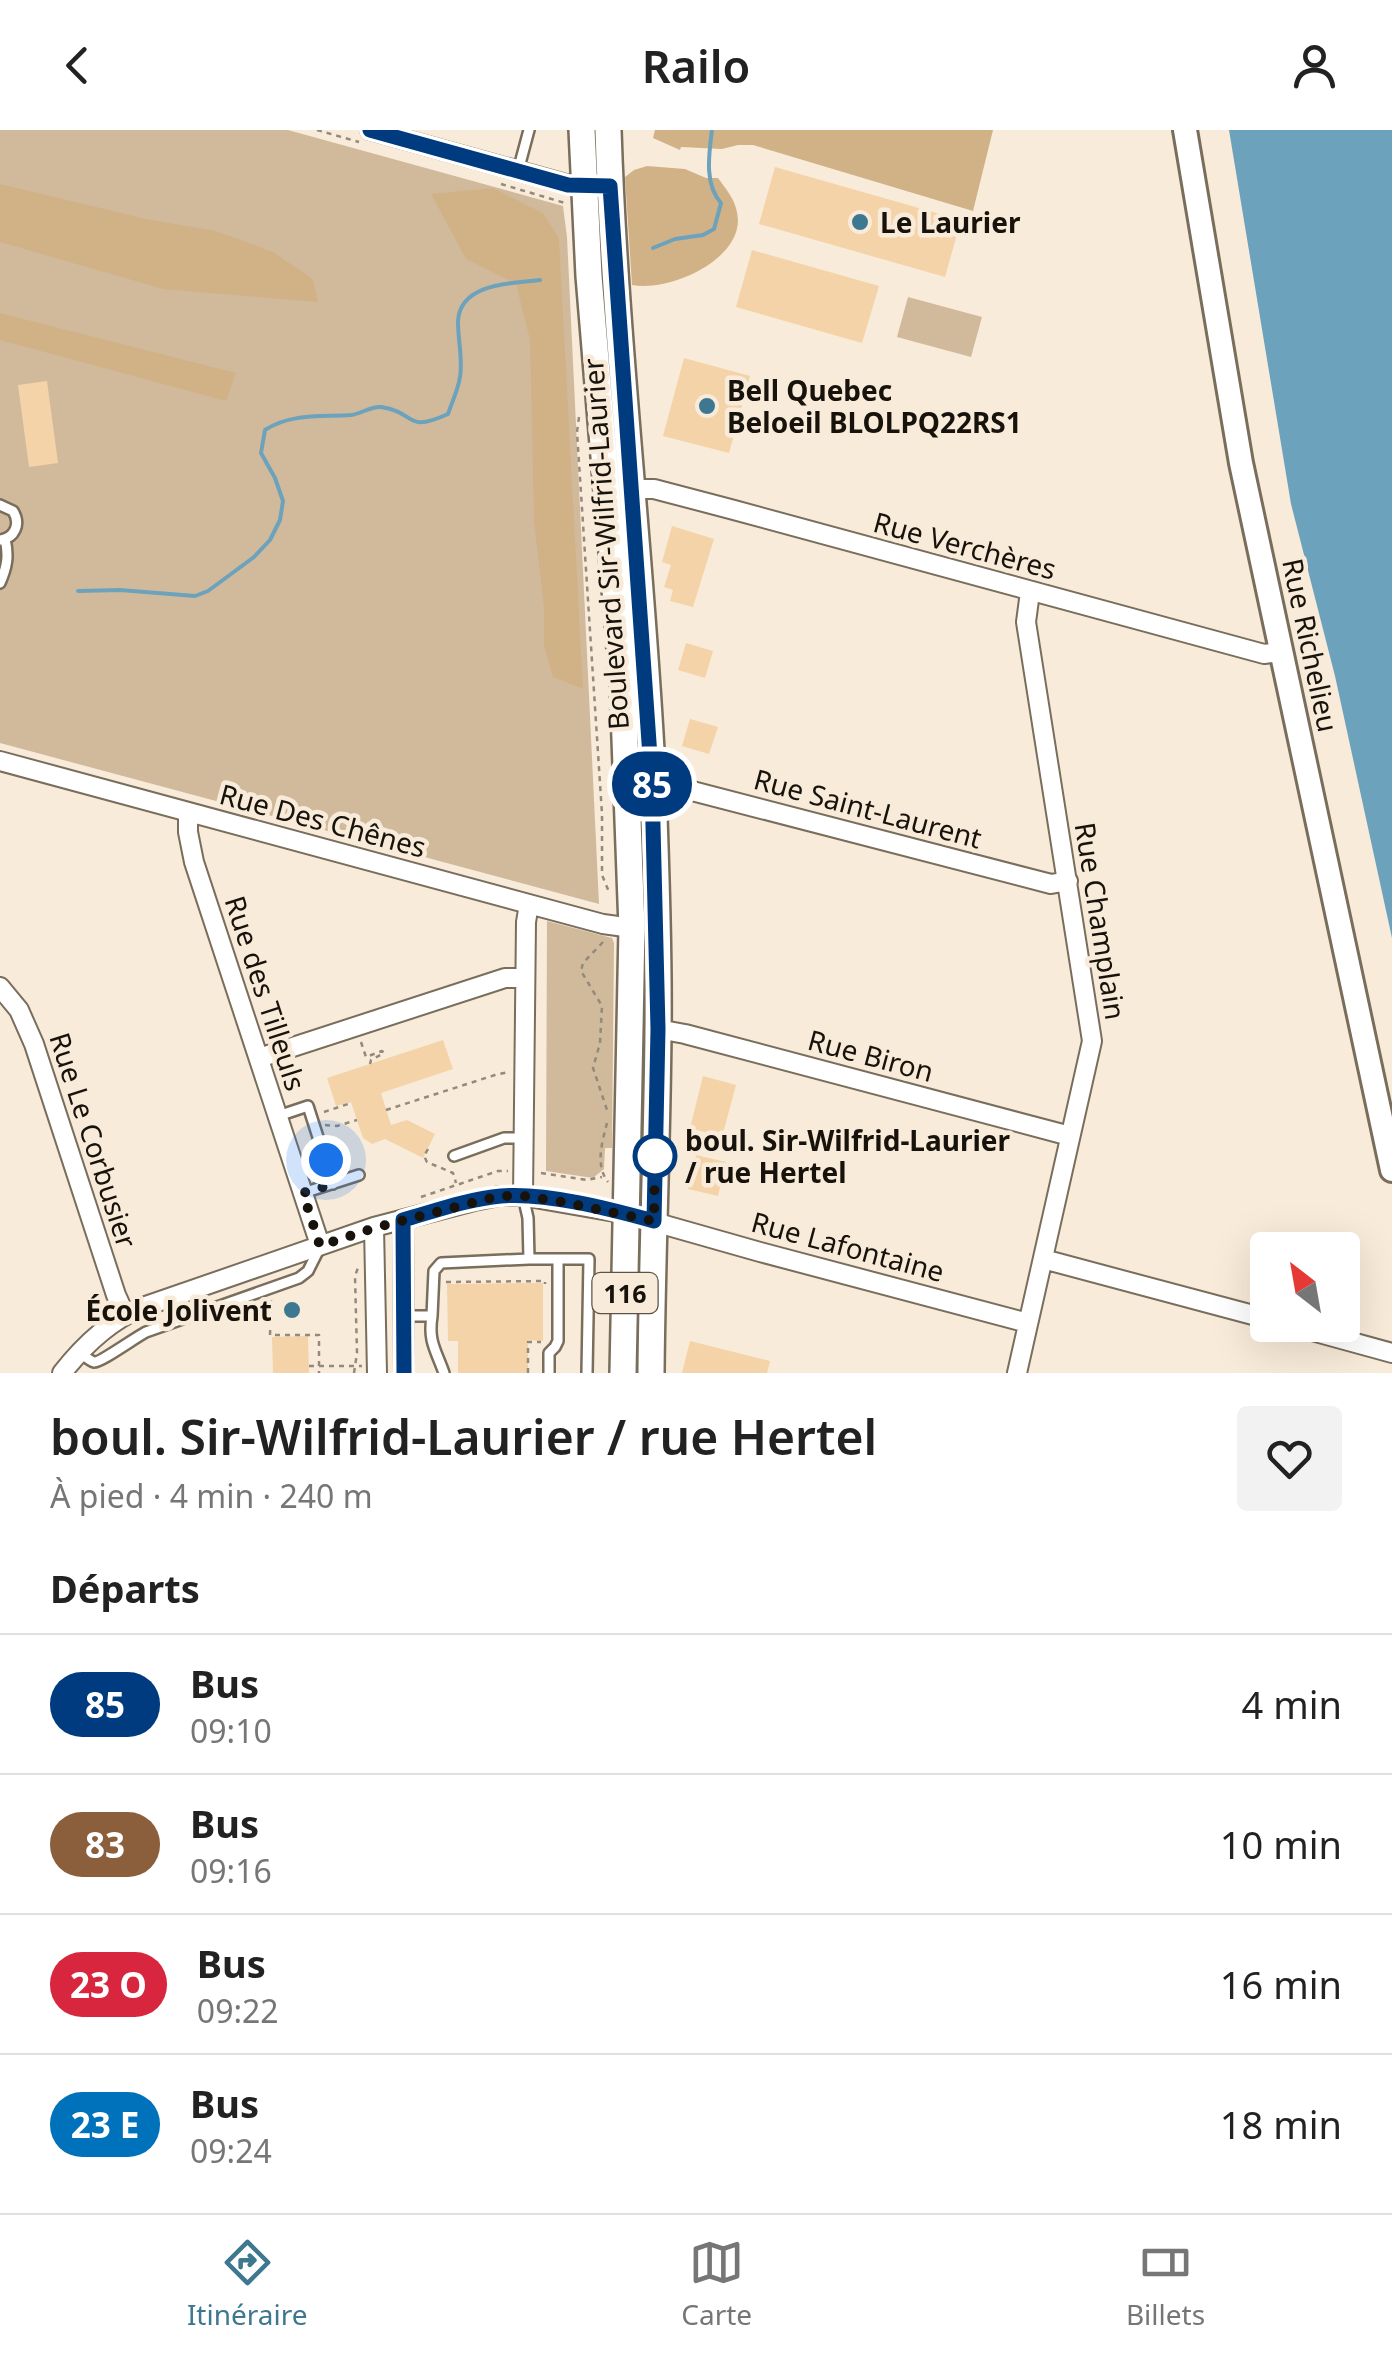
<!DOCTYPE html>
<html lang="fr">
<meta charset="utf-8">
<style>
body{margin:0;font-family:"Noto Sans",sans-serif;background:#f2f2f2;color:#222;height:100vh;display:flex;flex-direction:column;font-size:38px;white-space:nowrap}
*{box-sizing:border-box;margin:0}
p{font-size:32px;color:#767676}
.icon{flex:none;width:55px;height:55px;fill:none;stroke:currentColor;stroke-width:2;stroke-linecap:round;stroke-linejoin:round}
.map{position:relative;height:1243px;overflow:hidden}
.sheet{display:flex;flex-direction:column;background:#fff;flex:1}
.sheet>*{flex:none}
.badge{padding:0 20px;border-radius:32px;font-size:35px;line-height:65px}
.needle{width:65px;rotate:329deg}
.controls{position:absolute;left:1250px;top:1102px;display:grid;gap:20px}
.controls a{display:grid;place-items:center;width:110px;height:110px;border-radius:10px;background:#fff;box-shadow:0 10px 40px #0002;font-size:50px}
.you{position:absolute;width:50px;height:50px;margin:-25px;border:8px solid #fff;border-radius:50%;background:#1a73e8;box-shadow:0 0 0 15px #1a73e833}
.map>.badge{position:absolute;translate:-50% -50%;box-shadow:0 0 0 5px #fff}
h2{padding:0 50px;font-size:38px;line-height:90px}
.round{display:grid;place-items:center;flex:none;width:105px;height:105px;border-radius:10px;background:#f2f2f2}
.overview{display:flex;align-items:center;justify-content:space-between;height:170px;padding:0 50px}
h1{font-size:48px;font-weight:600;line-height:75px}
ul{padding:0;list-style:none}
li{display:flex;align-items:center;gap:30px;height:140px;padding:0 50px;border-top:2px solid #e0e0e0}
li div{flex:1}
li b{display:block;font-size:38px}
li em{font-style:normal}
li .badge{min-width:110px;font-weight:700;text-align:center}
header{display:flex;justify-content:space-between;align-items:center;height:130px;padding:0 50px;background:#fff;font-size:45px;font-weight:600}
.tabs{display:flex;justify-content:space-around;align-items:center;height:140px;border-top:2px solid #e0e0e0;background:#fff;font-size:28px;color:#767676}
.tabs a{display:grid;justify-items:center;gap:5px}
.tabs .current{color:#3e7790}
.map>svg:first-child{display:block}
.green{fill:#d1ba9b}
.forest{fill:#d1b287}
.water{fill:#6da2bc}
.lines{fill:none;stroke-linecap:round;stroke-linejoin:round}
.stream{stroke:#6da2bc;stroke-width:4}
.building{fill:#f3d3a7}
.lane-casing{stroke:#796d5c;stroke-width:14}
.street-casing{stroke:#796d5c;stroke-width:22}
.secondary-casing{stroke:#796d5c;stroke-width:28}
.primary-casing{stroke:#796d5c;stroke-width:30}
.path{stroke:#93897c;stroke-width:2.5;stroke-dasharray:5 5;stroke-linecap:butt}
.lane{stroke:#fff;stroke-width:9}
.street{stroke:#fff;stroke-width:18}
.secondary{stroke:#fff;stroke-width:22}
.primary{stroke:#fff;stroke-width:25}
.line-casing{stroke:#fff;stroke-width:22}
.line{stroke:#003b80;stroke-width:15}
.walk{stroke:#17120b;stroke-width:10;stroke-dasharray:0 18}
.poi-dot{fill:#3e7790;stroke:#f9ebd9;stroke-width:4}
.stop-dot{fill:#fff;stroke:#003b80;stroke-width:5}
.labels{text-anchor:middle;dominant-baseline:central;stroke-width:9;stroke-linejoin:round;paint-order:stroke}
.shield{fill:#f9ebd9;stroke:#5b5349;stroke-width:2.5}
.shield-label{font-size:25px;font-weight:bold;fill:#17120b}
.poi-label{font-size:28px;font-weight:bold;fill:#17120b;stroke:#f9ebd9;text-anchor:start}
.street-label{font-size:28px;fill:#17120b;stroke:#f9ebd9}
.stop-label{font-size:28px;font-weight:bold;fill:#17120b;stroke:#f9ebd9;text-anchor:start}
</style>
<header><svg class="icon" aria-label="back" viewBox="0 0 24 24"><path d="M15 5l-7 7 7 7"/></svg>Railo<svg class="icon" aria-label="person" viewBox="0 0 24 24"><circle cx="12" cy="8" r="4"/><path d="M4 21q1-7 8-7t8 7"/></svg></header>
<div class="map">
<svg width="1392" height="1243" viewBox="0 0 1392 1243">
<rect width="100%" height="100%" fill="#f9ebd9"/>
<path class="green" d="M0,0h288l275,76 4,31 32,667 -599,-161z
M908,167l74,20 -11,40 -74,-20z
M547,791l65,17 2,5 -2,205h-7l-1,21 -11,9 -47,-7z"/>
<path class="forest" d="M655,0h338l-20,81 -220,-66h-15l-16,4 -41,-2 -1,3 -27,-12z
M647,36l38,3 21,9h12c10,14 19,23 20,42 0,42 -70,72 -106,65l-7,-108 9,-7z
M0,54l151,36 65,11 57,21 40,27 5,23 -155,-13 -163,-47z
M493,58l50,25 16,25 24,451 -30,-12 -9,-31v-38l-10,-87 -4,-181 -14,-56 -50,-25 -35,-65z
M0,183l236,60 -10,28 -226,-61z"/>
<path class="water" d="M1229,0h163v808l-57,-262 -44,-172z"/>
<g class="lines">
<path class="stream" d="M653,118l22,-9 28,-4 11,-6 7,-26c-17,-19 -12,-49 -9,-73
M78,461l42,-1 75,6 13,-5 46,-34 16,-17 10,-20 3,-19 -8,-23 -14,-25 4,-23c26,-17 56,-13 86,-15 10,-1 20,-9 30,-8 36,5 23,27 67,7 4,-12 10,-24 12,-37 3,-18 -2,-36 -2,-55 1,-39 54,-39 82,-42"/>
</g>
<path class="building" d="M775,37l186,53 -16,57 -186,-53z
M752,120l127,36 -17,57 -126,-36z
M684,228l66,18 -21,77 -66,-17z
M47,251l11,82 -29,4 -11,-82z
M672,396l42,13 -21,68 -23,-6 3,-11 -9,-3 7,-22 -9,-3z
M686,513l27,8 -8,27 -27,-8z
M690,589l28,8 -9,27 -27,-8z
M443,910l10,29 -72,24 10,32 16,-5 28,14 -12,24 -38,-19 -13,5 -9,-6 -12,-36 -15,4 -9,-28z
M703,946l33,9 -14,52 -32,-9z
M696,1025l30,7 -8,34 -30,-7z
M543,1153v58l-15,-1v33h-70v-32h-10l-1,-57z
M308,1206l1,37h-36l-1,-36z
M690,1211l80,20 -3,12h-85z"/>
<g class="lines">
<g class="lane-casing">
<path id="lane" d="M518,41l11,-41
M0,375l13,6c8,13 2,27 -13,29
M0,453c7,-16 9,-27 5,-44
M278,986l30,-10 25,78
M454,1026l50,-18h19
M303,1063l56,-18
M523,1066l5,22 1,41h29v82l-3,6 -6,6v20
M558,1129h31l-2,114
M404,1186h28l2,-45 7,-8 88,-4
M432,1186c-4,26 4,34 12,57
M79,1222c3,2 11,9 15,10 6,1 42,-25 52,-30l153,-54 9,-7 11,-22"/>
</g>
<g class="street-casing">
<path id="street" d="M370,0l196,54 28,2
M633,359h21l80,21 530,144 17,-2
M0,631l603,163 29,4
M653,655l20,1 378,98 17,-3
M188,683v19l6,30 126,383
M0,857l19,23 15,34 82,251 9,20
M658,899l27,5 385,102
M259,928l246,-80h20
M523,1066l3,-274 3,-18
M403,1090l1,153
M374,1097l3,146
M1043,1129l225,60
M1290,1195l102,28
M62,1243c22,-28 46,-51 78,-65l234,-81 100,-26 25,-5h24l103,18 134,38 268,71
M1017,1243l75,-332 -66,-419 4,-30"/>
</g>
<g class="secondary-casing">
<path id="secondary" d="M1185,0l56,333 151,707"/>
</g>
<g class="primary-casing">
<path id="primary" d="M582,0l7,146 34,409 9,243 -9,445
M608,0c7,220 35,439 45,659 3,80 6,162 5,243 -1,113 -6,227 -7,341"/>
</g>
<path class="path" d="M317,0l42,12
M501,54l64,19
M579,287l-2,15 25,382v61l7,17
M603,812l-20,21 -2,8 21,35 -2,37 -7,25 14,42
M361,912l5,15 16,-6 2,2 -13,7 -1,4
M386,980l109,-35 14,-3
M324,982l27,-9
M607,993c-5,20 -12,42 1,59
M325,995l12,1 20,-6
M428,1019l-4,7 3,6 26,11 3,10
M541,1043l46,7 15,-3
M421,1067l77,-26h10
M446,1152l99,-1v3
M271,1170l-1,35h49v38
M309,1236h53
M354,1243l3,-20 -2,-77 4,-11
M528,1243v-31h13"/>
<use href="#lane" class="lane"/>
<use href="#street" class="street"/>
<use href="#secondary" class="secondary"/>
<use href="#primary" class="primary"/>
</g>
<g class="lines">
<g class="line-casing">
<path id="line" d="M370,0l198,55 42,1 42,599 6,244 -4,192c-44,-12 -109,-29 -153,-25 -33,3 -66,15 -98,24l1,153"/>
</g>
<use href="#line" class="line"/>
<path class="walk" d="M326,1030l7,24 -30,9 17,53 54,-18 125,-32h24l39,6 92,19 1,-65"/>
</g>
<g class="poi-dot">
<circle cx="860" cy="92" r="10"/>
<circle cx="707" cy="276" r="10"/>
<circle cx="292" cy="1180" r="10"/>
</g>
<circle class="stop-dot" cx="655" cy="1026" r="20"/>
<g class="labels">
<rect class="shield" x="592.5" y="1143" width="65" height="40" rx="8"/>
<g class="shield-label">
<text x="625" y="1163">116</text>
</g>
<g class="poi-label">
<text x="880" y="92">Le Laurier</text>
<text x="727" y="260">Bell Quebec<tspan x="727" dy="32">Beloeil BLOLPQ22RS1</tspan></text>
<text x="272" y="1180" text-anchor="end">École Jolivent</text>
</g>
<g class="street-label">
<text transform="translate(605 414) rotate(-94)">Boulevard Sir-Wilfrid-Laurier</text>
<text transform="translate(965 415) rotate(15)">Rue Verchères</text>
<text transform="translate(1311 515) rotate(78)">Rue Richelieu</text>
<text transform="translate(868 678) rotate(15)">Rue Saint-Laurent</text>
<text transform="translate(323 690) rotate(15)">Rue Des Chênes</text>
<text transform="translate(1101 791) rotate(81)">Rue Champlain</text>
<text transform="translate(266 863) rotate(72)">Rue des Tilleuls</text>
<text transform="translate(871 925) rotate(15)">Rue Biron</text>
<text transform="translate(94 1010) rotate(72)">Rue Le Corbusier</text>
<text transform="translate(848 1116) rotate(15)">Rue Lafontaine</text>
</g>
<g class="stop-label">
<text x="685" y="1010">boul. Sir-Wilfrid-Laurier<tspan x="685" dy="32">/ rue Hertel</tspan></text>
</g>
</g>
</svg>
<div class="controls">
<a><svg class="needle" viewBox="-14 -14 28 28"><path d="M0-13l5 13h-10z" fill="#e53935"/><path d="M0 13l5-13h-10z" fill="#767676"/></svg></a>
</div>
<div class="you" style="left:326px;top:1030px"></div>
<b class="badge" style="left:652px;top:654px;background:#003b80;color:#fff">85</b>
</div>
<section class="sheet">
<div class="overview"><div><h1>boul. Sir-Wilfrid-Laurier / rue Hertel</h1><p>À pied · 4 min · 240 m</p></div><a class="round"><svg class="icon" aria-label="heart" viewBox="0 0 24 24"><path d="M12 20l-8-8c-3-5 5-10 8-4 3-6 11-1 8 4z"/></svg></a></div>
<h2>Départs</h2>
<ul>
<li><span class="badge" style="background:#003b80;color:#fff">85</span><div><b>Bus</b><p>09:10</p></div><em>4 min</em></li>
<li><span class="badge" style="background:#8b5e3c;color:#fff">83</span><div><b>Bus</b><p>09:16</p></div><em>10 min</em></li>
<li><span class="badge" style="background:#d7263d;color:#fff">23 O</span><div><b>Bus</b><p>09:22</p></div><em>16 min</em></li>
<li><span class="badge" style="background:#0072bc;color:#fff">23 E</span><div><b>Bus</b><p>09:24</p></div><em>18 min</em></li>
</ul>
</section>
<nav class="tabs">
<a class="current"><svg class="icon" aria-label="directions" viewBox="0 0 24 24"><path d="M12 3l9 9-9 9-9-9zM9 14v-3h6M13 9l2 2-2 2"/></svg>Itinéraire</a>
<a><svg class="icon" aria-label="map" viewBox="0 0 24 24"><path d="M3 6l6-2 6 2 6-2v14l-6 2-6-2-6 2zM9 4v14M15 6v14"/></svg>Carte</a>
<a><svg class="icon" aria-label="tickets" viewBox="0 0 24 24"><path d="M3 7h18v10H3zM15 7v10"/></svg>Billets</a>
</nav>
